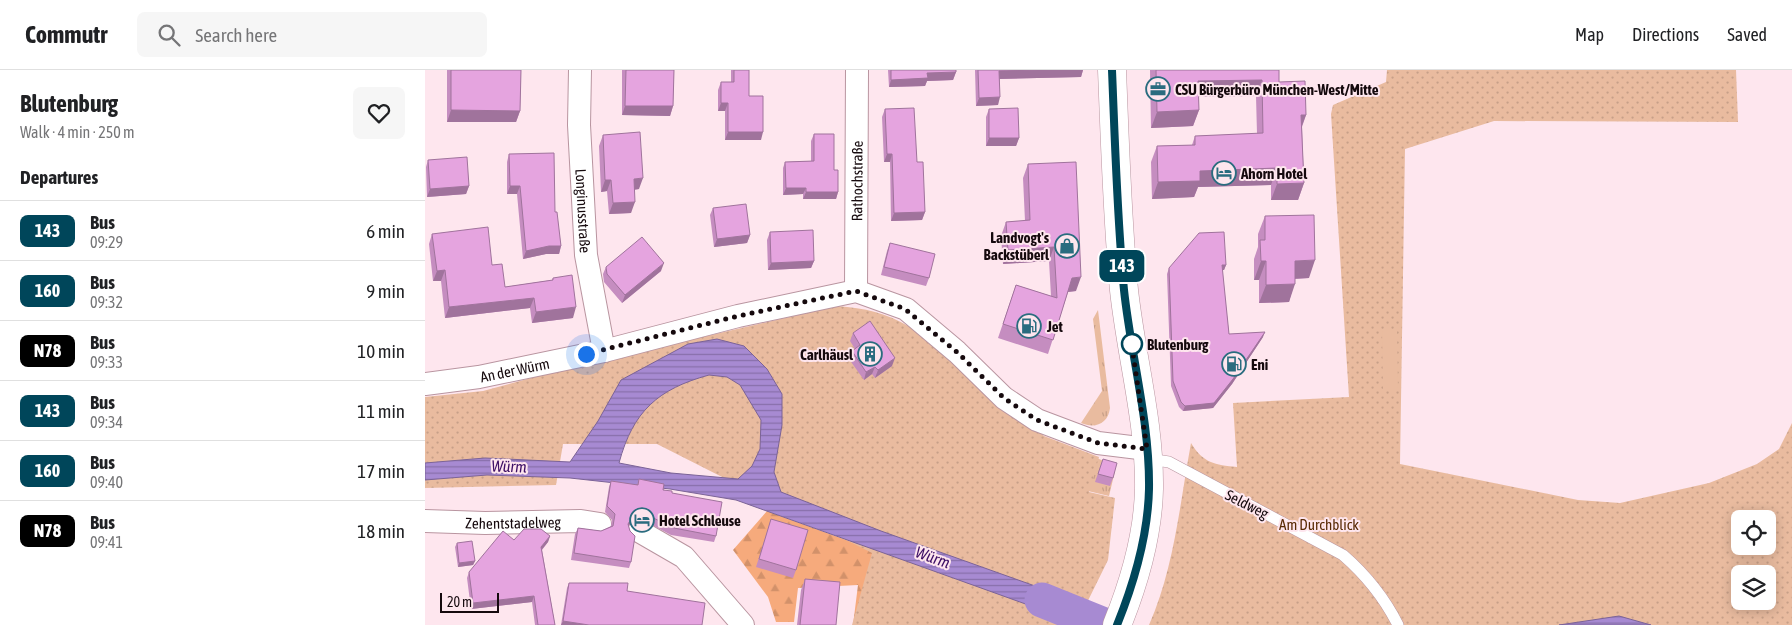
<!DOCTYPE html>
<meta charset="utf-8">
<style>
body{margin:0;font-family:"Asap Condensed",sans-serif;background:#f6f6f6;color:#202124;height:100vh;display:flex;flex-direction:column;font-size:19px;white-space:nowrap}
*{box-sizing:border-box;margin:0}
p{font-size:16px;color:#757577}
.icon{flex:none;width:28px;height:28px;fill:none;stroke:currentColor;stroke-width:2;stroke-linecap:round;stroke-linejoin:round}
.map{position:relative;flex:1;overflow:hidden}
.drawer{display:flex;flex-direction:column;background:#fff;width:425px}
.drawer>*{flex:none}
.badge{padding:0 10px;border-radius:8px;font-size:18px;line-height:32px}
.fabs{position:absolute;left:1306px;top:440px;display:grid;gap:10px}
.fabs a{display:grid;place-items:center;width:45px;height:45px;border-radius:8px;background:#fff;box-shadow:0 2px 12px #0003;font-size:25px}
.scale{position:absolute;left:15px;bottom:12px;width:59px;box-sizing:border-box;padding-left:5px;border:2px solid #15090d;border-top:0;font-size:14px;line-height:18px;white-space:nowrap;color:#15090d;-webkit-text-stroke:4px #fee6ee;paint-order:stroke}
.you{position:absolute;width:25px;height:25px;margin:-12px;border:4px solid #fff;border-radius:50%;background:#1a73e8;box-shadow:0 0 0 8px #1a73e833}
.map>.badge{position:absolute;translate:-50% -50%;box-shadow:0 0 0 2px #fff}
h2{padding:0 20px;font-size:19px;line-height:45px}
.round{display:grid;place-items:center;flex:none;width:52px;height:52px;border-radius:8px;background:#f6f6f6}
.overview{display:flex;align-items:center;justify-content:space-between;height:85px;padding:0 20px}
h1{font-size:24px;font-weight:700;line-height:38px}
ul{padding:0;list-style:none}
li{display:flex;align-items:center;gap:15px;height:60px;padding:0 20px;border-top:1px solid #e0e0e0}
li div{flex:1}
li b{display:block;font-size:19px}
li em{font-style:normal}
li .badge{min-width:55px;font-weight:700;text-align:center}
header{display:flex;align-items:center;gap:30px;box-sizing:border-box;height:70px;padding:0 25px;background:#fff;border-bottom:1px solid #e0e0e0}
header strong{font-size:24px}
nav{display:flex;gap:28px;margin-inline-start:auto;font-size:18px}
.search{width:350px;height:45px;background:#f6f6f6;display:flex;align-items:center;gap:12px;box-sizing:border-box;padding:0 18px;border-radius:8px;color:#757577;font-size:19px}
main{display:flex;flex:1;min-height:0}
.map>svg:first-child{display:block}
.grass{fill:url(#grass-tufts)}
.forest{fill:url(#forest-firs)}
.park{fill:url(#park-dots);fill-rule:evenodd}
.garden{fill:#e9bb9f}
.water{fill:url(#water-rules);stroke:#7b6397;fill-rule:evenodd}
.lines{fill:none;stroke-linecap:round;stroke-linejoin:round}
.river{stroke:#a78ad2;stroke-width:35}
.service-casing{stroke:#b995a0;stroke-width:12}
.minor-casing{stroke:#b995a0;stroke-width:24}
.primary-casing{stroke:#b995a0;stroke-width:29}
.service{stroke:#fff;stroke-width:11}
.minor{stroke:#fff;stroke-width:22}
.primary{stroke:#fff;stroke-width:28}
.wall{fill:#c58dc0}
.shaded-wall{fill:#a0739c}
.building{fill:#e5a4df;stroke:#a0739c}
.line-casing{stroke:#fff;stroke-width:11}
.line{stroke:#00465a;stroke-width:8}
.walk{stroke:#15090d;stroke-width:5;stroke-dasharray:0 9}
.stop-dot{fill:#fff;stroke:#00465a;stroke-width:2.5}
.labels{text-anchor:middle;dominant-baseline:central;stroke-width:4;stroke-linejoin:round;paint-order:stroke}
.poi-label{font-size:15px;font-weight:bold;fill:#15090d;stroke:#fee6ee;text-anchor:start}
.street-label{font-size:15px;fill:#15090d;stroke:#fee6ee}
.stop-label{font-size:15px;font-weight:bold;fill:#15090d;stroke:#fee6ee;text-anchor:start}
.park-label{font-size:15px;fill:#592a05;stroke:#fee6ee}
.water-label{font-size:16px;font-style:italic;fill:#3d0f65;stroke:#fee6ee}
</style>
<header>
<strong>Commutr</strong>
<div class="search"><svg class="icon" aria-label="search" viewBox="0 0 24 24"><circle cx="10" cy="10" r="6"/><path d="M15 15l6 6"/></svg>Search here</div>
<nav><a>Map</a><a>Directions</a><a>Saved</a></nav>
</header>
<main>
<section class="drawer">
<div class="overview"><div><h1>Blutenburg</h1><p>Walk · 4 min · 250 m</p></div><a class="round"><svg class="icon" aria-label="heart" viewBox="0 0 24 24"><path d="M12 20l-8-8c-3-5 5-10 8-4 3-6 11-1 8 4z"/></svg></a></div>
<h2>Departures</h2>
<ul>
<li><span class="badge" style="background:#00465a;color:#fff">143</span><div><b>Bus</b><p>09:29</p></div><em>6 min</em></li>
<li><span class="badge" style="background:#00465a;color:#fff">160</span><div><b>Bus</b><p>09:32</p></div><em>9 min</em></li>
<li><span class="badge" style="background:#000;color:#fff">N78</span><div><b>Bus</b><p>09:33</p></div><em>10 min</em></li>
<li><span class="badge" style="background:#00465a;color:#fff">143</span><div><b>Bus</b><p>09:34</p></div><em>11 min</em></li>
<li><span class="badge" style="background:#00465a;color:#fff">160</span><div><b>Bus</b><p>09:40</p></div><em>17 min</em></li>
<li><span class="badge" style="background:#000;color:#fff">N78</span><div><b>Bus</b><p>09:41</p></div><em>18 min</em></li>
</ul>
</section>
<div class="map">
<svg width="1367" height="555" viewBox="0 0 1367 555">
<defs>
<pattern id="grass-tufts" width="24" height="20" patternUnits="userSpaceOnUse" patternTransform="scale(1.25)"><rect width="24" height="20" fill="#e9bb9f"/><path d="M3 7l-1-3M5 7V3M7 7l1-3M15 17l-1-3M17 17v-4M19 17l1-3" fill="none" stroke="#c79f88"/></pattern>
<pattern id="forest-firs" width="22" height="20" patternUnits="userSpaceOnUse" patternTransform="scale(1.25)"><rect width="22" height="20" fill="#f6aa7c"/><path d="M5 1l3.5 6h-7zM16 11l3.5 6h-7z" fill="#d2916a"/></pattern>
<pattern id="park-dots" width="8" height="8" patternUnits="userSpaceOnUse" patternTransform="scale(1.25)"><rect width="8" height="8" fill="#e9bb9f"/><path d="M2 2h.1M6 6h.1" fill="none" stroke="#c79f88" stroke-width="1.8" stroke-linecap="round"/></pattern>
<pattern id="water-rules" width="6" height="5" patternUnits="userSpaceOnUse" patternTransform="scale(1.25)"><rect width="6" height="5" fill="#a78ad2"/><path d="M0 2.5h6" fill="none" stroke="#876fa9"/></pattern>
</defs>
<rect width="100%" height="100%" fill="#fee6ee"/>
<path class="grass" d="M673,240l12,98c-2,16 -15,21 -29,15l21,-32 -9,-72z
M672,388l11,5 7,8 -6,25 -21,-5z"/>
<path class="forest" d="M342,441l311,114h-225l5,-40 -60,3 -4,34h-18l-8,-25 -35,-47z"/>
<path class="park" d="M962,0h349l2,52 -244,-1 -89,28 -5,315 178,36 42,3 89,-20 48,-19 22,-15 13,-26v202h-643c25,-56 31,-122 42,-182 12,20 24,22 46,24l-4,-64 116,-6 -18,-283 2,-9 53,-23zM1315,449h27v27h-27zM1315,504h27v27h-27z
M412,236c28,2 49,7 73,21l134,109 55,21 -10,35 26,6 -7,62 -32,65h-224l20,-72 -215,-109h-94l-7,41 -131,3v-91l58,-6 81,-22z"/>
<path class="garden" d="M957,260h15l1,59h-15z"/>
<path class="water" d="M292,269l27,7 23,23 15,25v31l-8,47 7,20 100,39 210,75 -7,19 -348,-125 -66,-11 -100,-11 -83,-3 -62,5v-17l60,-5 85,4 28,-41 23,-41 67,-36zM284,305l18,2 13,8 21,35 -1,29 -8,17 -14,13 -67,-6 -52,-10c14,-52 39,-74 90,-88z
M1194,546l32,9h-92z"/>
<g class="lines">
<path class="river" d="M617,530l62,25"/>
<g class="service-casing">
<path id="service" d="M724,389l20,3 174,93c23,20 41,42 55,70"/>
</g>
<g class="minor-casing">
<g id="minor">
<path id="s1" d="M155,0l-1,55 7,130 18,96"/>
<path id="s2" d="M431,221l1,-221"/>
<path id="s3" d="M0,314l54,-7 125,-26 134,-35 118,-25 50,18 51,43 47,46 33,22 61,23 49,6"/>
<path id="s4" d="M0,451l60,2 96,-2 19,3"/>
<path d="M214,461l45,26 59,68"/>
</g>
</g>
<g class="primary-casing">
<path id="primary" d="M687,0c3,73 5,147 12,220 7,66 26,132 25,199 -1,46 -15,94 -32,136"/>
</g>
<use href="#service" class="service"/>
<use href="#minor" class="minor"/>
<use href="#primary" class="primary"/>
</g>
<path class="wall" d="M22,0h74l-1,41 -4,11h-69z
M197,0h52l-1,36 -3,10 -48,-1z
M306,0h18v26l12,44h-36v-29h-7v-21l3,-8h10z
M463,0h68v2l-3,8 -26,1 -2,5 -36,1z
M550,0h108l-2,7 -81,2 -2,26 -22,1z
M725,0h129v12l27,33 -4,12 2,56 -6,17h-27v-15l-73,2 -4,10 -42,2 -1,-37 6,-16 35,-1 3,-9 62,-2 -1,-38 -58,1 1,13 -6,16 -42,2z
M460,39l32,53 8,50 -3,8 -31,1 -1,-59h-6l-2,-45z
M564,39l30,29 -3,8h-30v-29z
M389,64l20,36 4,22 -2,7h-33v-5l-20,1v-27l2,-6 26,-1v-20z
M178,65l36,54 -5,1 -3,23 -22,1 -2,-23 -6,1 -2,-46z
M84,84l46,58 6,34 -2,8h-13l-23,5 -6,-65h-10v-32z
M3,90l41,26 -3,8 -39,3 -1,-30z
M603,94l48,127 -8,1 -20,62 -50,-16 18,-53 35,11 -2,-35 -46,3 -2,-28 5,-14 19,-1 -2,-43z
M288,138l37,27 -3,8 -33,4 -4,-32z
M840,146l44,62 -14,1 -6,23 -30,1v-23h-5v-21l4,-12v-13z
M345,162l44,29 -3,7 -43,2 -1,-30z
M7,164l60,31 13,22 47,-7 1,-2 20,40 -41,5 -2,-15 -85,10 -4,-37h-8l-4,-37z
M465,173l39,35 -3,8 -45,-11 6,-24z
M801,195l-2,5h-2l7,64 34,3 -31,47 -19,24 -30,3 -4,-4 -8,-21 -4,-112 2,-6z
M181,197l55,4 -39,32 -18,-21 -1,-8z
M428,263l39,33 -17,12 -3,-4 -8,6 -15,-21 3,-8 3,-2 -5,-8z
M678,389l10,19 -3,8 -15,-4z
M214,409l33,14 44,43 -2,6 -43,-7 -32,-17 -7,2 -3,6 2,36 -2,6 -58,-8 4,-26 3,-6 23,3 10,-5 1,-6 -7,-8 4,-25 2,-6 26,4z
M346,449l25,51 -3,8 -37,-11z
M125,466l-2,6 -6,8 13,75h-20l-3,-23 -61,7 -4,-31 2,-6 45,-32z
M32,473l18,18 -2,4 -15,2 -3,-20z
M380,509l31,46h-39l4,-35z
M144,513l58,8 75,34h-141l6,-37z"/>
<path class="shaded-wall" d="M614,0h44l-2,7 -84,2 2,-8z
M531,2l-3,8 -26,1 -2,5 -36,1 2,-7 36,-7z
M837,10l-6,16 -64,1 6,-16z
M575,27l-2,8 -22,1 3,-8z
M296,33h7l-3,8h-7z
M200,36h48l-3,10 -48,-1z
M26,40l69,1 -4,11h-69z
M774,40l-6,16 -42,2 6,-16z
M876,45h5l-6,16z
M303,62h35l-2,8h-36z
M564,68h30l-3,8h-30z
M462,84h5l-2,8h-6z
M852,98l-6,17 -73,2 -4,10 -42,2 6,-17 42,-11z
M218,108l-4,11 -9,1 4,-11z
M180,110h6l-4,11 -6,1z
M879,113l-6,17h-27l6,-16z
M44,116l-3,8 -39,3 3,-8z
M85,116h10l-3,8h-10z
M361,118h20l-3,6 -20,1z
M381,122h32l-2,7h-33z
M210,132l-4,11 -22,1 4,-11z
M500,142l-3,8 -31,1 3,-8z
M325,165l-3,8 -33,4 3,-8z
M124,176h12l-2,8h-13l-23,5 3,-8z
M629,177l-5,14 -46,3 5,-14z
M890,190l-6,18 -21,1 7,-18z
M389,191l-3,7 -43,2 3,-7z
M836,191h5l-7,19h-5z
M239,193l-3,8 -39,32 3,-8z
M797,195h4l-2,5h-4z
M20,200l-4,11h-8l4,-10z
M656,207l-5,14 -9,1 5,-14z
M870,214l-6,18 -30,1 7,-18z
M109,228l-4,10 -85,10 4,-11z
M151,237l-3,11 -41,5 4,-11z
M840,262l-2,5 -31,47 -19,24 -30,3 2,-5z
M470,288l-3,8 -17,12 3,-8z
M450,297l-3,7 -8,6 2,-8z
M216,442l-2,6 -7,2 -6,11 2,-7 6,-10z
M125,466l-2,6 -9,11 2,-6z
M50,491l-2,4 -15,2 1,-4z
M109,526l-2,6 -61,7 2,-6z
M138,551l26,4h-28z"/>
<path class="building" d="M26,0h70l-1,41 -69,-1z
M201,0h48l-1,36h-48z
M309,0h15v26h14v36h-35v-29h-7v-21h13z
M466,0h65v2l-29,1 1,5 -37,2z
M553,0h61l-40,1 1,26 -21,1z
M731,0h123v12l26,-1 1,34h-5l3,68 -27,1v-16l-77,3v10l-42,1 -1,-36 38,-1v-9l68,-3 -1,-53 -64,1 1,29 -42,2z
M489,38l3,54h6l2,50 -31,1 -2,-59h-5l-2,-45z
M593,38l1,30h-30v-29z
M215,62l3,46 -9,1 1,23 -22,1 -2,-23h-6l-2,-45z
M389,64h20v36h4v22h-32v-4h-20l-1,-26 29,-1z
M129,83l1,59h2l4,34h-12l-23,5 -6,-65h-10l-1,-32z
M42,87l2,29 -39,3 -2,-29z
M651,92l5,115 -9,1 -19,62 -50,-16 13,-39 41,13 -3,-51 -46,3 -2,-28 24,-2 -2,-56z
M321,134l4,31 -33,4 -4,-31z
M889,145l1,45 -20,1v23l-29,1v-24h-5l-1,-21h5v-24z
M63,157l4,38 10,-1 3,23 48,-7v-2l19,-3 4,32 -40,5 -2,-14 -85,9 -4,-37 -8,1 -5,-37z
M388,160l1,31 -43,2 -1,-31z
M799,162l2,33h-4l7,69 36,-2 -32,47 -19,24 -29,3 -4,-4 -8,-21 -4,-113 30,-35z
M217,167l22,26 -39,32 -18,-21 -1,-7z
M465,173l45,11 -6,24 -45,-11z
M445,251l25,37 -17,12 -3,-3 -9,5 -14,-21 8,-6 -7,-12z
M678,389l14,4 -4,15 -15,-4z
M214,409l25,5 -1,6 9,1v2l50,9 -6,34 -42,-8 -33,-16 -7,2 -6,10 2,7 5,5 -4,26 -57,-9 4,-25 23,3 12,-5 2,-12 -8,-8 4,-25 27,4z
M346,449l37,11 -12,40 -37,-11z
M99,459h17l9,7 -9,11 14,78h-17l-4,-29 -61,7 -4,-31 34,-41 11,9z
M47,471l3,20 -16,2 -2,-20z
M380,509l35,3 -4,43h-36z
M144,513h59l-1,8 78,12 -3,22h-113l-26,-4z"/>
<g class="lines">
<g class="line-casing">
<path id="line" d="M687,0c3,73 5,147 12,220 7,66 26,132 25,199 -1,45 -15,94 -32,136"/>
</g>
<use href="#line" class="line"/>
<path class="walk" d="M161,284l152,-38 118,-25 49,18 52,43 47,46 33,22 61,23 49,6 -16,-109 1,4"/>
</g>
<defs>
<g id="office-ring" transform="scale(1.25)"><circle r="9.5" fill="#fee6ee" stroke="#2a6c7f" stroke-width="1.5"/><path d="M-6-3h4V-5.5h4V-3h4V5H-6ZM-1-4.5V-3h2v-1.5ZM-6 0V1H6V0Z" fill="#2a6c7f"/></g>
<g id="hotel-ring" transform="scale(1.25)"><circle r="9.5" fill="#fee6ee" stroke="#2a6c7f" stroke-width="1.5"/><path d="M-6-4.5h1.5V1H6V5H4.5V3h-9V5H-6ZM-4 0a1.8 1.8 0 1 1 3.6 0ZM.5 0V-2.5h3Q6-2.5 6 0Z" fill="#2a6c7f"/></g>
<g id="shop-ring" transform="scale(1.25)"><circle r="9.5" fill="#fee6ee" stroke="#2a6c7f" stroke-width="1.5"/><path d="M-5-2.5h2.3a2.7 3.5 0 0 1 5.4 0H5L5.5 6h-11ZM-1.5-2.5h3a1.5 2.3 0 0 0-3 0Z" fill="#2a6c7f"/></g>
<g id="fuel-ring" transform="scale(1.25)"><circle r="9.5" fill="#fee6ee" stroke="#2a6c7f" stroke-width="1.5"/><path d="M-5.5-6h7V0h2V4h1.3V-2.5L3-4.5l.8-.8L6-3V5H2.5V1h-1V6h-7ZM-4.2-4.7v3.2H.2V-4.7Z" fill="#2a6c7f"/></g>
<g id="building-ring" transform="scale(1.25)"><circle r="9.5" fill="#fee6ee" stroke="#2a6c7f" stroke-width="1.5"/><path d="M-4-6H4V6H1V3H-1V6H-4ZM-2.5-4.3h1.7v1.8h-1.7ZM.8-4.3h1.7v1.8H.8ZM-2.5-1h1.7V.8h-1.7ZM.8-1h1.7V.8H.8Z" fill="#2a6c7f"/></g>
</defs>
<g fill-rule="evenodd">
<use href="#office-ring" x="733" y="19"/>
<use href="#hotel-ring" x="799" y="103"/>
<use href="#shop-ring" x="642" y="176"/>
<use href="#fuel-ring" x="604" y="256"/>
<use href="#building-ring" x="445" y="284"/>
<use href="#fuel-ring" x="809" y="294"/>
<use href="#hotel-ring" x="217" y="450"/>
</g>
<circle class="stop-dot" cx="707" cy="274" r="10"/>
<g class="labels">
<g class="poi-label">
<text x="750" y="19">CSU Bürgerbüro München-West/Mitte</text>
<text x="816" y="103">Ahorn Hotel</text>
<text x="624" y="167" text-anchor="end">Landvogt's<tspan x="624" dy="17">Backstüberl</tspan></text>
<text x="622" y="256">Jet</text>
<text x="428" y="284" text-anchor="end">Carlhäusl</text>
<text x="826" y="294">Eni</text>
<text x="234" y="450">Hotel Schleuse</text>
</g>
<g class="street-label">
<text stroke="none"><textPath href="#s2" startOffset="110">Rathochstraße</textPath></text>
<text stroke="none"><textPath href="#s1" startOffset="141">Longinusstraße</textPath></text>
<text stroke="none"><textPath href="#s3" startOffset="91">An der Würm</textPath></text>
<text transform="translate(822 434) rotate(27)">Seldweg</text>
<text stroke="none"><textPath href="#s4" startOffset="88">Zehentstadelweg</textPath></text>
</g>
<g class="stop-label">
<text x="722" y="274">Blutenburg</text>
</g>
<g class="park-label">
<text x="894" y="454">Am Durchblick</text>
</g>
<g class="water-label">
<text transform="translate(84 396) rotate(2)">Würm</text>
<text transform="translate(508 487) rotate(20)">Würm</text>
</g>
</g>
</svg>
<div class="fabs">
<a><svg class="icon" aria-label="locate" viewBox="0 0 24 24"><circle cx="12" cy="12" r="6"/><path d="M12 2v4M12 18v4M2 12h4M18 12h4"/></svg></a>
<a><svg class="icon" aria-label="layers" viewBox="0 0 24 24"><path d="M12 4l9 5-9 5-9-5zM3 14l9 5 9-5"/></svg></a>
</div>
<div class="scale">20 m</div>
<div class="you" style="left:161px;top:284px"></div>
<b class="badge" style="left:697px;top:196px;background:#00465a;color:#fff">143</b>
</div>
</main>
